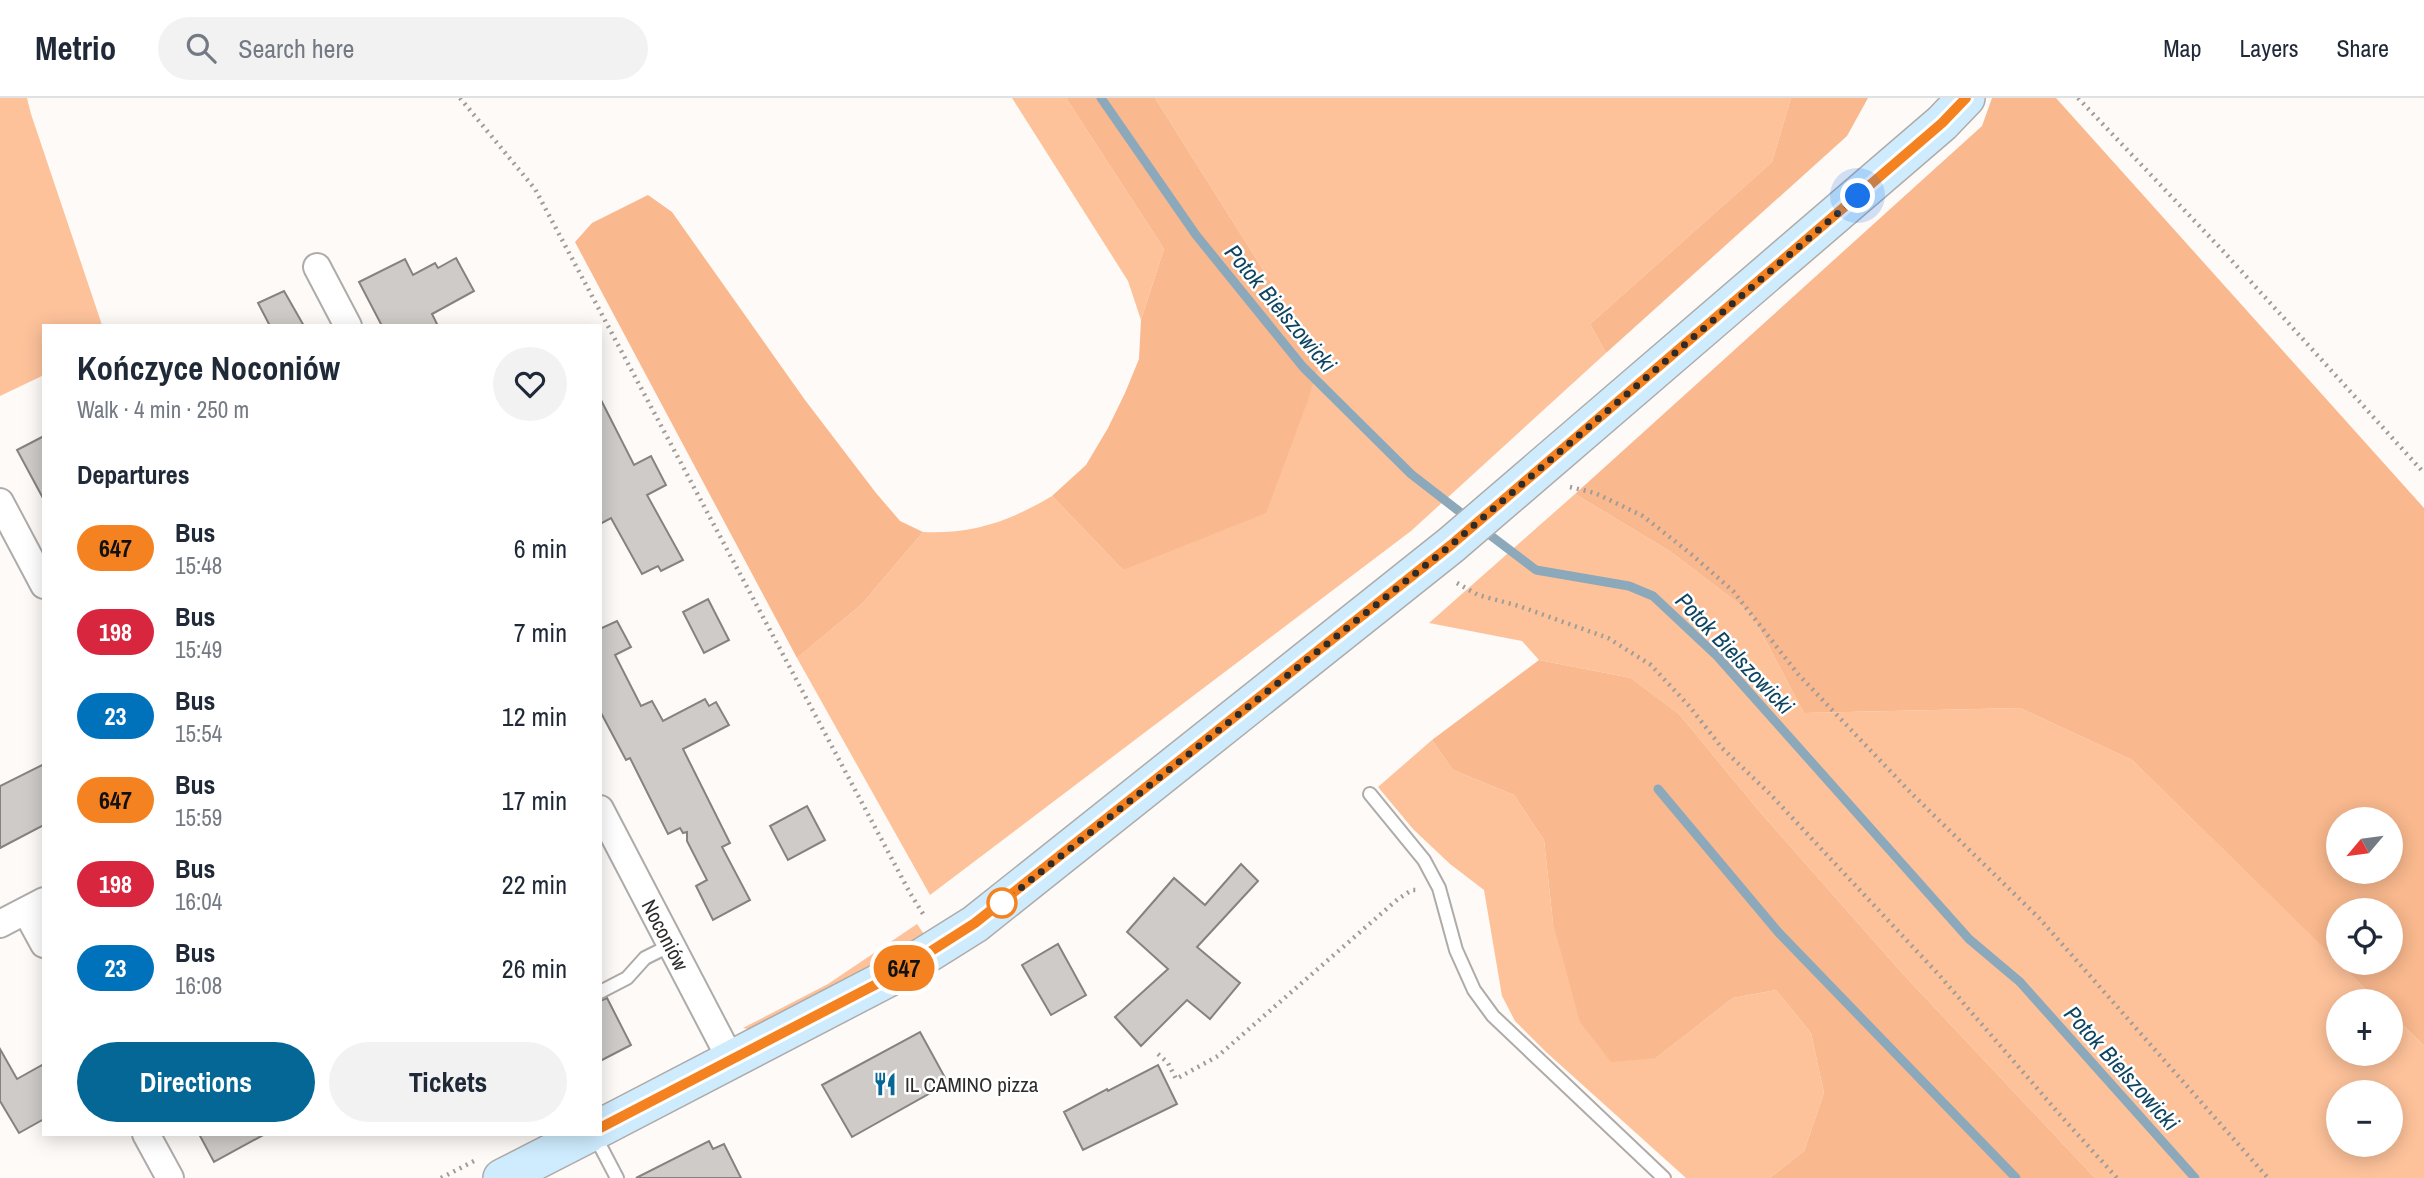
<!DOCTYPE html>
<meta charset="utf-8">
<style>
body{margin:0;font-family:"Archivo Narrow",sans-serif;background:#f2f2f3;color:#1f2937;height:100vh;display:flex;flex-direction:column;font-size:26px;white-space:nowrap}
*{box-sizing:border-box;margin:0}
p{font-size:23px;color:#747a83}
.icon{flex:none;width:38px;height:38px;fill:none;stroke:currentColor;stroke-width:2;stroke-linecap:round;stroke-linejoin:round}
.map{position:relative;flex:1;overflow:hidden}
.side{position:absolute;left:42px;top:226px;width:560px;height:812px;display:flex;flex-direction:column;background:#fff;border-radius:0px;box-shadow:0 4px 18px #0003}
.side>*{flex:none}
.badge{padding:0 14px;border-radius:23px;font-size:24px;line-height:46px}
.needle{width:46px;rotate:241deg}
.fabs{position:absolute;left:2326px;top:709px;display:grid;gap:14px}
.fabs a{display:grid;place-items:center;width:77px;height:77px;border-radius:50%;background:#fff;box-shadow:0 4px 18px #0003;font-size:35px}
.you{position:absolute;width:35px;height:35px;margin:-18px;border:5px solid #fff;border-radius:50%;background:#1a73e8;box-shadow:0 0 0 10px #1a73e833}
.map>.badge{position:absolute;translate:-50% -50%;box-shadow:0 0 0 4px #fff}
h2{padding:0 35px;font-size:26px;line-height:63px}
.round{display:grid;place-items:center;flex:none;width:74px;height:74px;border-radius:37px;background:#f2f2f3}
.headline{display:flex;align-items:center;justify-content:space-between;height:119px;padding:0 35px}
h1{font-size:33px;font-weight:800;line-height:52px}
.cta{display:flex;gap:14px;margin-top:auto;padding:14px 35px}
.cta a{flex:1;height:80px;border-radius:42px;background:#046796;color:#fff;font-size:28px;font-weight:800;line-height:80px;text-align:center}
.cta a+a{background:#f2f2f3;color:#1f2937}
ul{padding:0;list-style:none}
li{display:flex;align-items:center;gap:21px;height:84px;padding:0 35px}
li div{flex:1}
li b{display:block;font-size:26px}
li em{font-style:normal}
li .badge{min-width:77px;font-weight:700;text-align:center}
header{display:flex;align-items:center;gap:42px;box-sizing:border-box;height:98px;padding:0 35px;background:#fff;border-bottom:2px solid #e0e1e3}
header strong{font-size:33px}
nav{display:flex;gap:38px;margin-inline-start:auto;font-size:24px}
.search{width:490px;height:63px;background:#f2f2f3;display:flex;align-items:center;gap:18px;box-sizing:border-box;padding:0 24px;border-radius:38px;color:#747a83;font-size:26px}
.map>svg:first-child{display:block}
.green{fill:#fdc29a;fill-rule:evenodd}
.forest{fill:#f9b88d;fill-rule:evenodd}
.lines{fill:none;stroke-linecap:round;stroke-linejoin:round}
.stream{stroke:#8ca8bb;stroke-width:9}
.building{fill:#cecbc8;stroke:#858280;stroke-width:2}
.service-casing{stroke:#afaba9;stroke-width:16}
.minor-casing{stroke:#afaba9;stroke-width:30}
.secondary-casing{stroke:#afaba9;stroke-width:40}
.path{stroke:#9f9c9a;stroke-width:4.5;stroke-dasharray:2 5;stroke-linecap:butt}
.service{stroke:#fff;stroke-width:12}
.minor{stroke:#fff;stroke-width:26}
.secondary{stroke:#ceecfe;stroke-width:37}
.line-casing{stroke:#fff;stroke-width:16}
.line{stroke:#f58220;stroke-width:10}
.walk{stroke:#2e2c2b;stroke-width:7;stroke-dasharray:0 12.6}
.stop-dot{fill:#fff;stroke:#f58220;stroke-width:3.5}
.labels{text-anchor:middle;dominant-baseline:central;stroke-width:5;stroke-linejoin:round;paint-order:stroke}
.street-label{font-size:21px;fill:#2e2c2b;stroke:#fff}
.poi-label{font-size:21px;fill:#2e2c2b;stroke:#fff;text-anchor:start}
.water-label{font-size:23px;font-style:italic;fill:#0e4563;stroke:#fff}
</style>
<header>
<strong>Metrio</strong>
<div class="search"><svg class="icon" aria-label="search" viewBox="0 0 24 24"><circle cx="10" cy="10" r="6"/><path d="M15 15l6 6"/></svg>Search here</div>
<nav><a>Map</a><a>Layers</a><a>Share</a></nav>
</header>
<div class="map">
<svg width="2424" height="1080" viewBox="0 0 2424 1080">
<rect width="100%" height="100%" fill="#fefaf7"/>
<path class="green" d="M0,0h27l4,16 71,211 -58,1v49l-44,21z
M1012,0h54l98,151 -23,71 -13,-39z
M1155,0h636l-19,64 -182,162 16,29 -195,178 -481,364 -133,-237 65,-54 61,-72c50,2 87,-11 129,-36l71,74 197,-210z
M1575,396l96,58 80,61 53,100 216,-5 112,52 246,241h-40v53h52l1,-41 33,33v132h-329l-192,-204 -143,-162 -81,-98 -48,-36 -92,-18 -17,-19 -93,-18zM2338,994h52v52h-52z
M1432,642l21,30 61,25 30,45 9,83 103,135 77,-60 43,-8 35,43 13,60 -20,58 -34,27h-84l-140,-126 -31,-31 -13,-25 -18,-106 -34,-26 -37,-35 -35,-42z
M917,826l9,13 -1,1 -173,92 -9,-2 85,-44z"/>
<path class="forest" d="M1066,0h89l165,262 -12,40 -42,113 -143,57 -71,-74 34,-31 22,-37 17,-35 14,-34 2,-39 23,-71z
M1791,0h77l-21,38 -241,217 -16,-29 182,-162z
M1992,0h64l368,410v538l-33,-33 -1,-12h-12l-39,-38 51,-1v-52h-52v52l-206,-202 -112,-52 -216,5 -53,-100 -80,-61 -96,-58 407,-368zM2390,721v53h-52v-53z
M648,97l24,17 133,188 71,93 24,28 23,11 -61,72 -65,54 -222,-416 17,-19z
M1539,562l92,18 48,36 81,98 143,162 192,204h-325l34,-27 20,-58 -13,-60 -35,-43 -43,8 -77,60 -45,4 -31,-40 -27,-99 -9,-83 -30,-45 -61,-25 -21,-30z"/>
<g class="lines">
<path class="stream" d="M1101,0l95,137 107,132 108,107 58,45
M1482,431l54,41 93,16 24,10 64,60 252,283 51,43 175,196
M1658,691l121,144 237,245"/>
</g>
<path class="building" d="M456,160l18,33 -42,23 6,12h-56l-23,-44 46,-23 8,16 22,-12 3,5z
M284,193l20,35h-34l-12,-23z
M600,300l34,67 17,-9 15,29 -19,10 36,65 -22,11 -3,-5 -16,8 -31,-56 -11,6z
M44,338v64l-27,-50z
M708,501l21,41 -25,13 -21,-41z
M617,523l14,26 -16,8 26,51 11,-5 11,20 42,-22 4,7 7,-4 13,23 -46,24 47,94 -8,4 28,53 -37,20 -17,-34 11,-6 -20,-39v-9l-4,1 -3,-5 -12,6 -38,-76 -4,2 -26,-49v-86l2,3z
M44,666v61l-44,23v-62z
M807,708l18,34 -37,20 -18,-34z
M1241,766l17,17 -61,66 43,36 -30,36 -23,-19 -46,46 -26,-29 53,-48 -41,-37 47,-54 31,27z
M1058,846l28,51 -35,20 -29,-50z
M607,900l24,47 -31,16v-60z
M920,934l28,51 -96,54 -30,-52z
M0,951l17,30 27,-15v55l-25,14 -19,-32z
M1158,967l19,39 -94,46 -19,-38 43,-23 1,2z
M199,1036h66l-51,28z
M709,1043l4,8 11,-5 17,34h-105z"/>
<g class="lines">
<g class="service-casing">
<path id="service" d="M1370,696l54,66 15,28 17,62 18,40 19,26 171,162
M600,894l27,-14 18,-20 26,-13
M594,1036l23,44"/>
</g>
<g class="minor-casing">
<g id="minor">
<path d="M317,169l31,59"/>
<path d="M0,404l44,83"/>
<path id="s1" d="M600,711l131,251"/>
<path d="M26,813l18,33"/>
<path d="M0,826l44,-23"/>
<path d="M146,1036l24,44"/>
</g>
</g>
<g class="secondary-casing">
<path id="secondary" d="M600,1030l292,-152 83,-52 476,-379 491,-422 24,-25
M502,1080l86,-44"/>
</g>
<path class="path" d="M460,0l75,91 375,704 15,24
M2078,0l146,154 200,221
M1570,389l25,6 48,23 48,38 42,37 65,83 113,119 128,125 229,260
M1457,485l21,12 41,11 89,32 43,27 39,42 32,41 48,46 170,182 121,140 56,62
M1158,956l10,9 8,16 42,-23 180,-157 14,-9h5
M441,1080l33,-17"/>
<use href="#service" class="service"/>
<use href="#minor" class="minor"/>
<use href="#secondary" class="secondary"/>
</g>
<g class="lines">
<g class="line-casing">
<path id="line" d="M600,1030l292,-152 83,-53 476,-378 491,-422 24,-25"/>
</g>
<use href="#line" class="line"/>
<path class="walk" d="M1002,805l-5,4 454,-362 407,-349"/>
</g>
<defs>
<g id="restaurant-bare" transform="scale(1.89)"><path d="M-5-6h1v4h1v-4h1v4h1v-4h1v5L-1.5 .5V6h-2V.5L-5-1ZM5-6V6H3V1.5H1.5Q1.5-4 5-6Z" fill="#046796" stroke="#fff" stroke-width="2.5" paint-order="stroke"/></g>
</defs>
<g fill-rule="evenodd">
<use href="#restaurant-bare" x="885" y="986"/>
</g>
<circle class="stop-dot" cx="1002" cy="805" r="14"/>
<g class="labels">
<g class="street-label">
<text stroke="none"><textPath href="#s1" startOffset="142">Noconiów</textPath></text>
</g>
<g class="poi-label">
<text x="905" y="986">IL CAMINO pizza</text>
</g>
<g class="water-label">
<text transform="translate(1281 210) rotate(50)">Potok Bielszowicki</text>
<text transform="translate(1735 555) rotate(46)">Potok Bielszowicki</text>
<text transform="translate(2122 970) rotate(48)">Potok Bielszowicki</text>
</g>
</g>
</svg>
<div class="fabs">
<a><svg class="needle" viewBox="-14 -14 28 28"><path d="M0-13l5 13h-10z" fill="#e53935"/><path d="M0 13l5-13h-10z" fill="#747a83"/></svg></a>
<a><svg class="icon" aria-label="locate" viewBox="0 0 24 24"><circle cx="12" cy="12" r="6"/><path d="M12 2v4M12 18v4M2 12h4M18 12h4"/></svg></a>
<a>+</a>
<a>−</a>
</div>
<div class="you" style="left:1858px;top:98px"></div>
<b class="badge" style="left:904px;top:870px;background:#f58220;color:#111">647</b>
<section class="side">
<div class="headline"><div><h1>Kończyce Noconiów</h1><p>Walk · 4 min · 250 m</p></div><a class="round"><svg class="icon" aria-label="heart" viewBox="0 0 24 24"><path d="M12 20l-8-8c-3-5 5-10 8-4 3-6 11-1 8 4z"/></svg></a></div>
<h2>Departures</h2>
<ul>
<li><span class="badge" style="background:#f58220;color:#111">647</span><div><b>Bus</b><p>15:48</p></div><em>6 min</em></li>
<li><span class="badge" style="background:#d7263d;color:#fff">198</span><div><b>Bus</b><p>15:49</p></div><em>7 min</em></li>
<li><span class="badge" style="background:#0072bc;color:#fff">23</span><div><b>Bus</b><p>15:54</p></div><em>12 min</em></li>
<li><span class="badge" style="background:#f58220;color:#111">647</span><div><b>Bus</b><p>15:59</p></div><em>17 min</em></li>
<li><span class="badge" style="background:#d7263d;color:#fff">198</span><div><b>Bus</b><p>16:04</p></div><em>22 min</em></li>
<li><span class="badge" style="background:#0072bc;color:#fff">23</span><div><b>Bus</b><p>16:08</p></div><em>26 min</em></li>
</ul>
<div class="cta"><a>Directions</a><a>Tickets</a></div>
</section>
</div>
